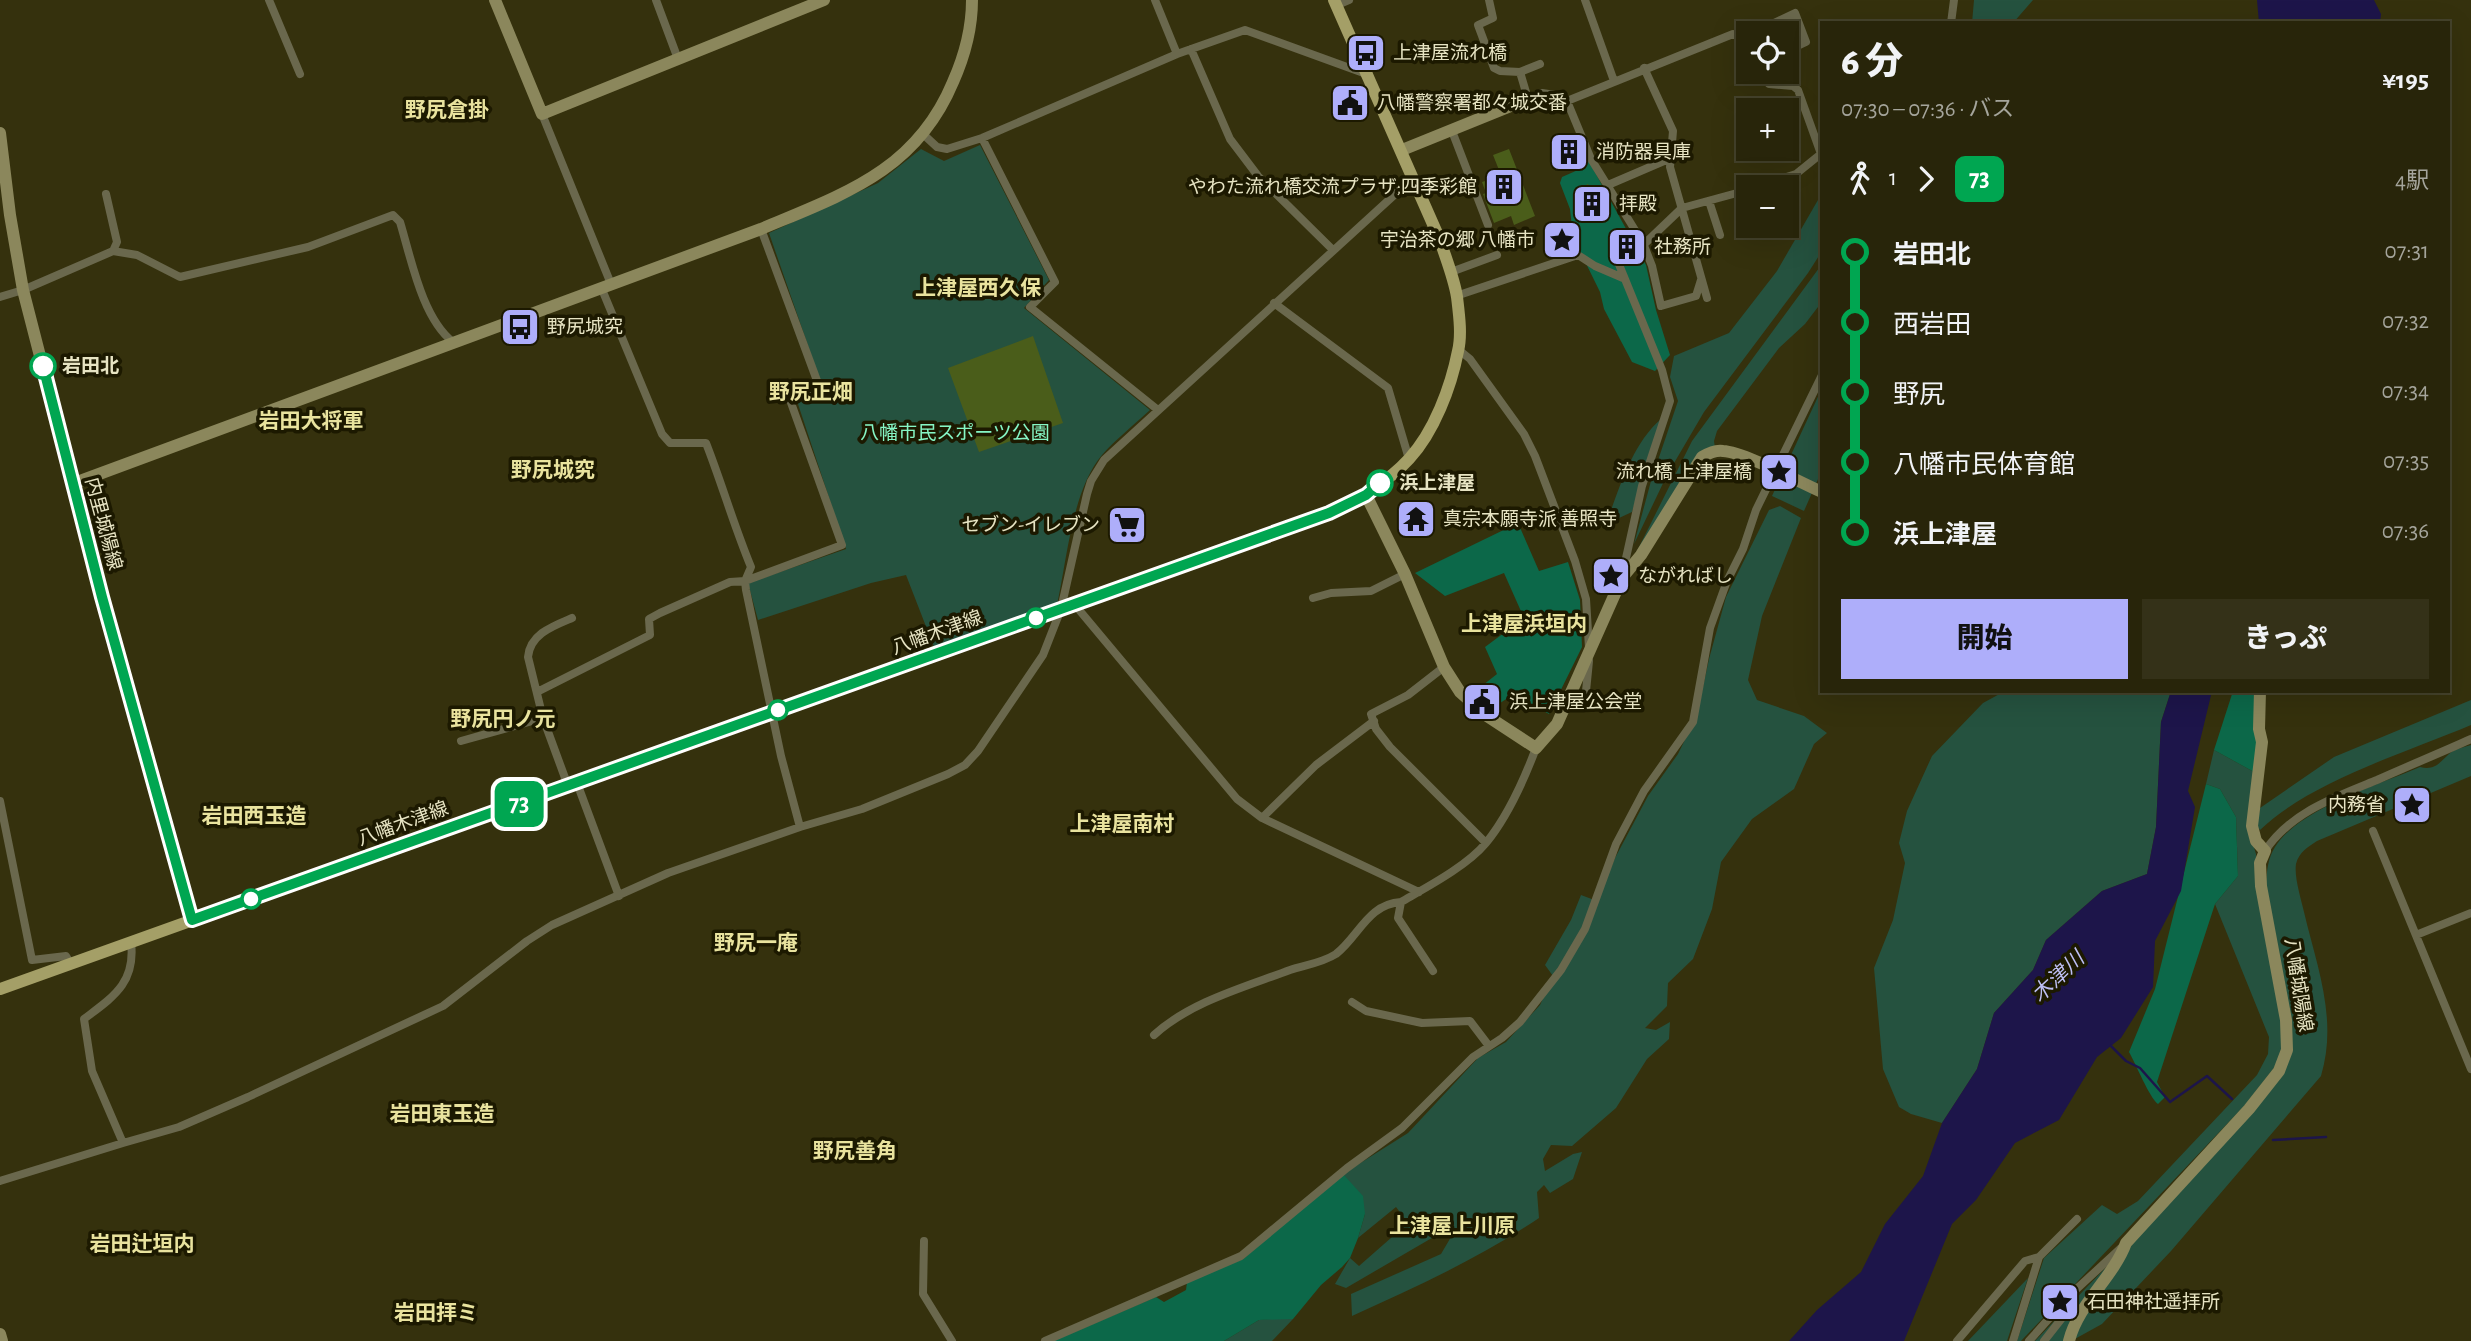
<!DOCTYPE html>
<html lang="ja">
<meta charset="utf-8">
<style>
body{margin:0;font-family:"Alegreya Sans","Noto Sans JP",sans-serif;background:#343118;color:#f1f3f6;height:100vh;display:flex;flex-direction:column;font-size:26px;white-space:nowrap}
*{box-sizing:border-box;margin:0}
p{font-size:23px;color:#a5a59c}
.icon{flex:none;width:38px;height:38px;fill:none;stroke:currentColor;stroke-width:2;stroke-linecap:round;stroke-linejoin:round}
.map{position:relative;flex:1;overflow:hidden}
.sheet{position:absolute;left:1820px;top:21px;width:630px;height:672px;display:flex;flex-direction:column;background:#28250a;border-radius:0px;box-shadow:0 7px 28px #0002,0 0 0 2px #44422b}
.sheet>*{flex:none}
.badge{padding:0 14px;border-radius:10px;font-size:24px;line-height:46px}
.fabs{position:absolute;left:1736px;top:21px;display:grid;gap:14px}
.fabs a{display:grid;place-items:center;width:63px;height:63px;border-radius:0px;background:#28250a;box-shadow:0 7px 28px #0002,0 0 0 2px #44422b;font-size:35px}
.map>.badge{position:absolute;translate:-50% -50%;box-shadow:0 0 0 4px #fff}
.legs{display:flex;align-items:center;gap:10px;height:77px;padding:0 21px;font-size:23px}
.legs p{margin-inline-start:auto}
.head{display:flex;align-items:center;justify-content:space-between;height:119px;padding:0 21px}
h1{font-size:38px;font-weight:800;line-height:52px}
.primary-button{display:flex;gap:14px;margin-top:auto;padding:14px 21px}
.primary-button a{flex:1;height:80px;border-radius:0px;background:#aeaefa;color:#111;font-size:28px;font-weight:800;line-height:80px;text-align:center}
.primary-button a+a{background:#343118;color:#f1f3f6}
ul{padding:0 21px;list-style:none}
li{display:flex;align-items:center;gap:24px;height:70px;font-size:26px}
li i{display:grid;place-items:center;width:10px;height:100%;margin:0 9px;background:currentColor}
li i::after{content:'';width:18px;height:18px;margin:-9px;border:5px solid;border-radius:50%;background:#28250a}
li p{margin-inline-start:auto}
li:first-child i{background:linear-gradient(#0000 50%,currentColor 0)}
li:last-child i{background:linear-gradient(currentColor 50%,#0000 0)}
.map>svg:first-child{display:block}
.green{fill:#25523f}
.forest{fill:#0c6849}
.water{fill:#1d154a}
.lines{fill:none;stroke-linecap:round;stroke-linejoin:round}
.stream{stroke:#1d154a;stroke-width:2.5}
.building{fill:#4a5d1a}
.street{stroke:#6a684d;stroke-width:8}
.secondary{stroke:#8b875c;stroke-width:12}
.primary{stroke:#a49f67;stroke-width:12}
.line-1-casing{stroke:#fff;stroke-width:16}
.line-1{stroke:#00a651;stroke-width:10}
.stop-1-dot{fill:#fff;stroke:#00a651;stroke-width:3.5}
.labels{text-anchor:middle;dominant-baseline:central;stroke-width:7;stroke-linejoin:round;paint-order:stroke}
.poi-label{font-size:19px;fill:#e7e4c3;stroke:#1c1900;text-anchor:start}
.stop-label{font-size:19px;font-weight:bold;fill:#e7e4c3;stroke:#1c1900;text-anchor:start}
.park-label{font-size:19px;fill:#86f6c5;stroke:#1c1900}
.street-label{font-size:19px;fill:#e7e4c3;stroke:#1c1900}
.neighbourhood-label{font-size:21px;font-weight:bold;fill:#e9e39e;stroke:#1c1900}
.water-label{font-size:21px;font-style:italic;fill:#bdbef3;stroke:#1c1900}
</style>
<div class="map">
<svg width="2471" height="1341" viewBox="0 0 2471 1341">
<rect width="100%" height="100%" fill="#35310d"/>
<path class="green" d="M1974,0h59l-20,23h-41z
M980,145l69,135 -25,28 126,102c-16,15 -34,29 -48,45 -30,35 -35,105 -45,150l-123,42 -28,-72 -35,8 -113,37 -10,-37 98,-34 -49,-148 26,-12 -54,-156 109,-50 43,-34 23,12z
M1822,193v58l-14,22 -104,139 -37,63 -33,69 17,-63 27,-80 -8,-24 4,-21 55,-23 48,-62z
M1822,264l-1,39 -16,21 -26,24 -62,83 -3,10 1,7 -83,113 60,-120z
M1822,388v82l-18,41 -32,-15z
M1661,419l-29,93 -26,12c13,-35 26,-80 55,-105z
M1780,506l21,12 -39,98 -14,64 9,20 47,16 23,17 -13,11 -20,45 -42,30 -31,43 -9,47 -19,50 -25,24 -1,23 -22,22 11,2 14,-8 -1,17 -22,20 -31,49 -44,38 -21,-1 -8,14 2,12 28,-17 9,-2 -9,27 -23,14 -6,-8 -7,7 2,26c-59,40 -123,69 -187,98l-1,-22 90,-40 10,-17 -14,-2 -91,53 -11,-4 15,-26 9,8 49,-43 -12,-16 -38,31 7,-24 -22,-40 65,-41 70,-75 28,-16 34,-37 13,-29 -8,-11 26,-45 10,-25 16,6 18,-43 33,-62 30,-42 19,-39 12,-56 17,-62 43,-87z
M2005,691h166l-10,31 -5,105 -9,47 -45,17 -56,49 -13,30 -39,43 -17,56 -35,54 -31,-9 -12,-7 -16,-38 -9,-101 19,-48 12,-57 -6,-20 8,-32 25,-55 51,-53z
M2471,700v25c-66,28 -160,56 -211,105l-3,-4 3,-18 74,-51z
M2471,745v31l-154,65c-9,6 -18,11 -21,23 -2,13 5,35 8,48 13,55 34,107 17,164l-150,175 -69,73 -29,16 13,-28 58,-85 106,-115 41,-68 -25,-161c1,-13 2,-25 9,-36 25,-39 103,-62 145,-80 15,4 20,-5 29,-13 5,-5 16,-7 22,-9z
M2214,750l40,22 -5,59 7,23 1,32 27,153 -7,25 -32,41 -224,236h-4l27,-83 58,-53 15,9 21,-13 119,-126 11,-21 1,-17 -54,-133 23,-28 -2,-59 -16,-28 -14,-5z
M2112,1261l-47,80h-30z
M2028,1278l-21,63h-39z
M1289,1317l4,2 -21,22h-48l35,-21z"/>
<path class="forest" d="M1581,147l65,118 10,45 14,45 -15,16 -23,-9 -28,-53 -4,-17 -27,-55 -3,-28 -10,-26 2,-6 25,-11 -10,-17z
M1518,523l21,48 29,-9 12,38 2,47 -33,67 -35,-20 -17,11 -19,-16 19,-15 -12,-27 39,-29 -20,-45 -59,23 -30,-23z
M2233,691h22l5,52 -6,29 -40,-22z
M2206,784l14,5 16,28 2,59 -23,28 -58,178 8,15 -7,7c-9,-7 -22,-40 -29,-52l26,-63z
M1343,1174l20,22 2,18 -7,24 -8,20 -8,9 -21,18 -28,34 -34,1 -35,21h-171l103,-44 8,5 22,-12 1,-8 56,-23z"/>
<path class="water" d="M2257,0h117l7,14 -1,9h-121z
M2171,691h41l-24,100 7,16 -14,84 -26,50 -2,46 -32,51 -24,19 -38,63 -44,23 -39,57 -24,24 -48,117h-115l28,-31 44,-38 24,-48 38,-48 19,-53 35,-54 17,-56 39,-43 13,-30 56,-49 45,-17 9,-47 5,-105z"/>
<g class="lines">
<path class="stream" d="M2111,1046l15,15 14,7 30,34 37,-26 25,23
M2273,1140l53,-3"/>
</g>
<path class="building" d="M1509,149l26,67 -21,9 -3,-9 -17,7 -11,-29 3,-1 -4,-11 12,-4 -2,-6 7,-2 -6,-15z
M1588,184l12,23 -12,5 -8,-24z
M1033,336l30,87 -84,29 -31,-84z
M1137,513l5,14 -26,10 -5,-14z"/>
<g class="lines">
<path class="street" d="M269,0l31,74
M656,0l22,59
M1155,0l22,54
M1489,0l4,18 -15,7 16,43 6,3 20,1 8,27 14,-6 13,2 12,6 24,58 52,84 9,23 9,40 35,-10 5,-16
M1585,0l29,81
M1337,5l12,-5
M1951,23l3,-23
M1753,33l42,-20 11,29 -19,9
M1191,49l39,90 28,37 75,74
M1644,68l29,63 -3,36 37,131
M1520,72l20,-8
M1760,72l9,12 24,2 5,4 23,64
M1567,101l166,-67 10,4 5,10
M542,114l69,170
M1452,131l36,94
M924,135l13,12 10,2 35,-11 195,-84 68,-24 124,45
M982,138l73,144 -25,25 128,103
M1608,185l63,-27
M1755,187l41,-13 26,-21
M1738,193l10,28
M106,194l11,48 -4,9
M1709,201l11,34
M1451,272l46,-17
M601,287l61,147 8,9h36c16,41 28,83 45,124l-6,14 1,9 35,166 19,71
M1456,296l122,-41 17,11 28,12
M0,297l23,-7 90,-39 24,4 43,22 128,-30 85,-32 7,7c11,36 22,96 53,120
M1274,303l114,85 21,71
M1459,350l11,9 54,75 11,22 40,105 11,38 3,49
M1622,576l20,-90 28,-85 -8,-31 -44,-108 20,-12 44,-42 66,-18
M1313,598l18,-5 40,-2 34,-17
M1075,605l162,194 25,19 157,74
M1444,667l-36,28 -37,19 5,15 14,18 96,96
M537,692l113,-57 -1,-16 11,-6 70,-31 15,-1 97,-36 -52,-145 29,-14 -58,-157
M1589,707l-3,-16 3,-30
M543,718l-15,-61c2,-23 25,-31 44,-39
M461,741l82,-23 25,68
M577,783l42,113
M0,801l32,159 34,-4 5,8
M1262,818l54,-53 58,-44
M2373,831l98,238
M2265,851c26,-39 70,-54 112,-71 31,-14 63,-27 94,-41
M1401,902l-3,16 35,53
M2416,935l55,-22
M1352,1002l14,9 56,12 48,-2 19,25
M1154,1035c36,-33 91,-48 136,-65 15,-5 32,-7 46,-16 23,-18 32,-50 65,-52 26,-15 66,-36 85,-59 22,-27 38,-63 50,-95
M123,1143l56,-16 69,-30 195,-91 84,-65 25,-16 116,-52 132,-46 62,-18 86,-35 17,-9 13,-14 65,-96 18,-46 26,-115 4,-13 13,-21 310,-283
M0,1181l123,-38 -31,-72 -8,-52c29,-22 52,-36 47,-77
M924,1241l-1,53 29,47
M1045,1341l196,-85 106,-88 55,-40 71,-71 29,-19 18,-16 41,-52 24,-41 31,-85 28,-53 49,-69 17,-94 17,-47 16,-32 13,-39 66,-135
M1957,1341l68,-80 14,-4 38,-38
M2013,1341l26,-84
M2029,1341l41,-46 51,-47
M2044,1341l22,-28 4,-17"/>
<path class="secondary" d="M495,0l47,114 282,-114
M0,133l10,82 13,75 79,307 90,323
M1402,150l126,-51
M72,484l689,-255c83,-35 155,-58 192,-147 12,-27 19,-52 19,-82
M1366,495l39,79 39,93 16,25 27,24 49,32 21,-24 65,-146 19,-23 61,-98c7,-4 13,-7 21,-6 21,1 76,31 99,41
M0,1334l2,7
M2069,1341c9,-37 44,-63 57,-98l123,-134 30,-38 8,-21 -1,-30 -25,-134 -1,-23 5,-12 -9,-10 -4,-15 10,-84 -3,-13 1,-38"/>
<path class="primary" d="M0,989l1330,-476c28,-14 57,-30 79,-54 25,-27 42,-72 49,-108 4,-16 1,-37 -1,-54 -3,-19 -11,-38 -17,-57l-106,-240"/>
</g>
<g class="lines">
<g class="line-1-casing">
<path id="line-1" d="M43,366l59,231 90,323 1137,-407 37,-18 14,-12"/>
</g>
<use href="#line-1" class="line-1"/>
</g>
<defs>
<g id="bus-square" transform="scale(2.0125)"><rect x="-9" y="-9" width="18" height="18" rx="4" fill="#aeaefa" stroke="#1c1900"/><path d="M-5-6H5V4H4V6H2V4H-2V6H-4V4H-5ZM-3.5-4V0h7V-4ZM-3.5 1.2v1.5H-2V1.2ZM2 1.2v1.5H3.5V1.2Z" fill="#111"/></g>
<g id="civic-square" transform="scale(2.0125)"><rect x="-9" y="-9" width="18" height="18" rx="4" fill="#aeaefa" stroke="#1c1900"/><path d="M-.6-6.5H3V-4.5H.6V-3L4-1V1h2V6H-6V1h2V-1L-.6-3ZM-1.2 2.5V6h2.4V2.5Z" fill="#111"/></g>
<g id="building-square" transform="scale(2.0125)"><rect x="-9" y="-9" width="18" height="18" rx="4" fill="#aeaefa" stroke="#1c1900"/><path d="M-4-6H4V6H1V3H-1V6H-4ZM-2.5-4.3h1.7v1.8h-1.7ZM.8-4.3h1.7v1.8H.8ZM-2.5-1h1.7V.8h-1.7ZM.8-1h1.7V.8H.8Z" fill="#111"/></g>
<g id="sight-square" transform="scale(2.0125)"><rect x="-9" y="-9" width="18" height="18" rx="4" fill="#aeaefa" stroke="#1c1900"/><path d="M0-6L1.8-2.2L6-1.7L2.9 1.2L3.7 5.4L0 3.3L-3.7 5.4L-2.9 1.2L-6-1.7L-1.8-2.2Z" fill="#111"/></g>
<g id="temple-square" transform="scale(2.0125)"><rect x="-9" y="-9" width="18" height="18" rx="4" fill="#aeaefa" stroke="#1c1900"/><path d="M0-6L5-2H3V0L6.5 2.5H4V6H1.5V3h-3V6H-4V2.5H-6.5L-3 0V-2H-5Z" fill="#111"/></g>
<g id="supermarket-square" transform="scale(2.0125)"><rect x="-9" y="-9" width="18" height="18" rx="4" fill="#aeaefa" stroke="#1c1900"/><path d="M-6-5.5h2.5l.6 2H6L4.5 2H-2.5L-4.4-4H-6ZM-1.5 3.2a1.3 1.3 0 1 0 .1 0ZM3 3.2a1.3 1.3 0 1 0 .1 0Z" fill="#111"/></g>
</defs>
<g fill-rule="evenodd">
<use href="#bus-square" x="1366" y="53"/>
<use href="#civic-square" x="1350" y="103"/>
<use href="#building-square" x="1569" y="152"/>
<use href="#building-square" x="1504" y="187"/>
<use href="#building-square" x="1592" y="204"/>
<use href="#sight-square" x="1562" y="240"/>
<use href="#building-square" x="1627" y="247"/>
<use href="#bus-square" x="520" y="327"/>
<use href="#sight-square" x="1779" y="472"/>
<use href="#temple-square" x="1416" y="519"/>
<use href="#supermarket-square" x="1127" y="525"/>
<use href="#sight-square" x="1611" y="576"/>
<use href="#civic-square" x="1482" y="702"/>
<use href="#sight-square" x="2412" y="805"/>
<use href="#sight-square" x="2060" y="1302"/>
</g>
<g class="stop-1-dot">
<circle cx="43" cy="366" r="12"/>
<circle cx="1380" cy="483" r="12"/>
<circle cx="1036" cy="618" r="9"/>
<circle cx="778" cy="710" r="9"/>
<circle cx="251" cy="899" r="9"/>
</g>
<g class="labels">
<g class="poi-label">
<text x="1393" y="53">上津屋流れ橋</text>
<text x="1377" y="103">八幡警察署都々城交番</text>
<text x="1596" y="152">消防器具庫</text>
<text x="1477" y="187" text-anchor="end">やわた流れ橋交流プラザ;四季彩館</text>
<text x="1619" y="204">拝殿</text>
<text x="1535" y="240" text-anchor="end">宇治茶の郷 八幡市</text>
<text x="1654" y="247">社務所</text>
<text x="547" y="327">野尻城究</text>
<text x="1752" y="472" text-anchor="end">流れ橋 上津屋橋</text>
<text x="1443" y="519">真宗本願寺派 善照寺</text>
<text x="1100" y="525" text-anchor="end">セブン-イレブン</text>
<text x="1638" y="576">ながればし</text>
<text x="1509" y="702">浜上津屋公会堂</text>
<text x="2385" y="805" text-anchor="end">内務省</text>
<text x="2087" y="1302">石田神社遥拝所</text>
</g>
<g class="stop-label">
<text x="62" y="366">岩田北</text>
<text x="1399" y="483">浜上津屋</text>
</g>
<g class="park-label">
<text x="955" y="433">八幡市民スポーツ公園</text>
</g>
<g class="street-label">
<text transform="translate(103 524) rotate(75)">内里城陽線</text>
<text transform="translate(937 633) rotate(-20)">八幡木津線</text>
<text transform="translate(403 824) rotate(-20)">八幡木津線</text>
<text transform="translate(2298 985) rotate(81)">八幡城陽線</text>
</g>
<g class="neighbourhood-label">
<text x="447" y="110">野尻倉掛</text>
<text x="978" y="288">上津屋西久保</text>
<text x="811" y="392">野尻正畑</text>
<text x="311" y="421">岩田大将軍</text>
<text x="553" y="470">野尻城究</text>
<text x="1524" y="624">上津屋浜垣内</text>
<text x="503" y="719">野尻円ノ元</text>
<text x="254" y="816">岩田西玉造</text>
<text x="1122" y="824">上津屋南村</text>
<text x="756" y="943">野尻一庵</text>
<text x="442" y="1114">岩田東玉造</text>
<text x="855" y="1151">野尻善角</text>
<text x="1452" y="1226">上津屋上川原</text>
<text x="142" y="1244">岩田辻垣内</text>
<text x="436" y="1313">岩田拝ミ</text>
</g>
<g class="water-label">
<text transform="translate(2058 977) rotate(-43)">木津川</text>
</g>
</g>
</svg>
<div class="fabs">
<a><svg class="icon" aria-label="locate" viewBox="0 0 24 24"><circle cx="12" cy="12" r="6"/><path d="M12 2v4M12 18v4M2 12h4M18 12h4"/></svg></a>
<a>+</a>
<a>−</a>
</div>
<b class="badge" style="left:519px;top:804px;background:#00a651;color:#fff">73</b>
<section class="sheet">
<div class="head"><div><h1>6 分</h1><p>07:30 – 07:36 · バス</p></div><b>¥195</b></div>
<div class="legs"><svg class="icon" aria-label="walk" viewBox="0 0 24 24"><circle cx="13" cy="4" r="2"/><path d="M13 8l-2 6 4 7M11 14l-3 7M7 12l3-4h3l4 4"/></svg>1<svg class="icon" aria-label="forward" viewBox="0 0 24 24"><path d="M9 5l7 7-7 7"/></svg><b class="badge" style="background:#00a651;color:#fff">73</b><p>4駅</p></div>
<ul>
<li><i style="color:#00a651"></i><b>岩田北</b><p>07:31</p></li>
<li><i style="color:#00a651"></i><span>西岩田</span><p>07:32</p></li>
<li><i style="color:#00a651"></i><span>野尻</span><p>07:34</p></li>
<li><i style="color:#00a651"></i><span>八幡市民体育館</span><p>07:35</p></li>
<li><i style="color:#00a651"></i><b>浜上津屋</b><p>07:36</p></li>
</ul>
<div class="primary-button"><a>開始</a><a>きっぷ</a></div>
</section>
</div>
